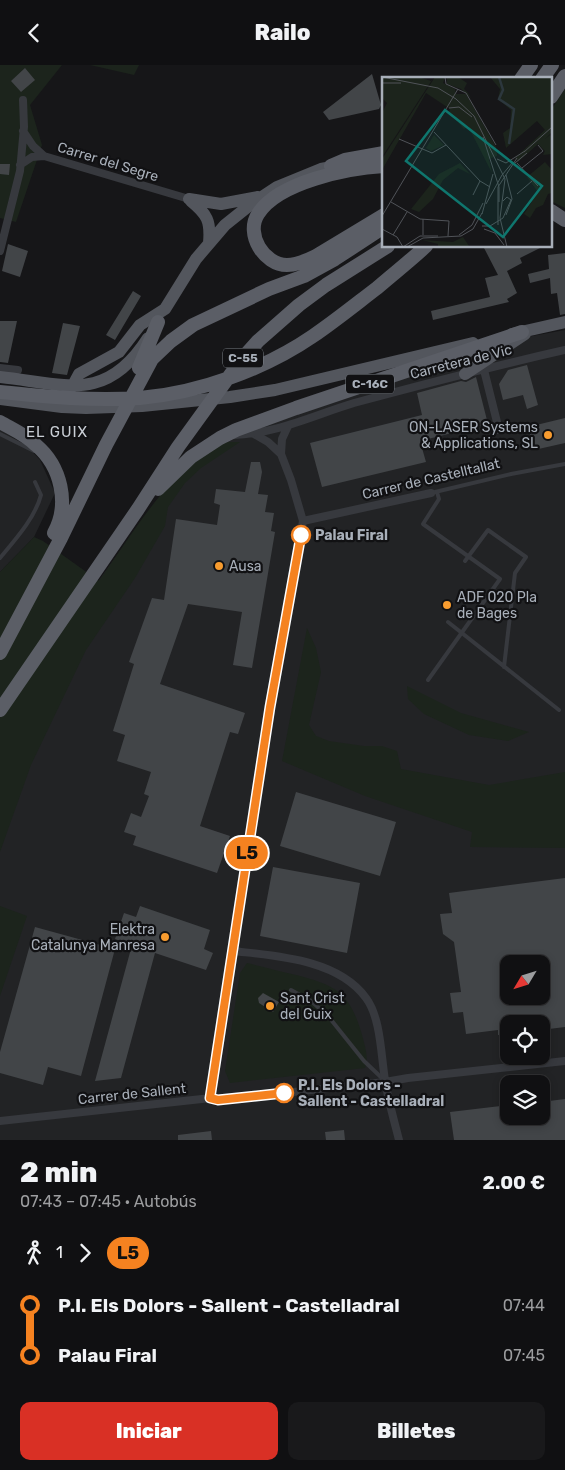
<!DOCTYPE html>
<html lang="es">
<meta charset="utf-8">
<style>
body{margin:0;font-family:Rubik,sans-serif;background:#19191b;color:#f1f3f6;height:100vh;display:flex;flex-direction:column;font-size:19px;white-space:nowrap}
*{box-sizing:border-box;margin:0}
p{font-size:16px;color:#9c9d9f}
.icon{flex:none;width:28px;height:28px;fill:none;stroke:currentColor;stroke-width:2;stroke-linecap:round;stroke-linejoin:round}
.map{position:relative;height:1075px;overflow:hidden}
.sheet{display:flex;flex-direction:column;background:#101012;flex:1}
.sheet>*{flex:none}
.badge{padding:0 10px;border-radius:16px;font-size:18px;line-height:32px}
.needle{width:32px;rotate:232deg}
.fabs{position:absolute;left:500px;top:890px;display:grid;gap:10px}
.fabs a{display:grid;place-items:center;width:50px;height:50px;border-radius:10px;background:#101012;box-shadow:0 2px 8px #0003,0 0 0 1px #303032;font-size:25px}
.map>.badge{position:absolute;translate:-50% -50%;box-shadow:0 0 0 2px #fff}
.legs{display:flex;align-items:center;gap:8px;height:55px;padding:0 20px;font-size:16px}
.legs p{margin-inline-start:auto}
.overview{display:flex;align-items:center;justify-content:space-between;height:85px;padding:0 20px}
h1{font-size:28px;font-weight:800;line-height:38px}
.cta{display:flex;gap:10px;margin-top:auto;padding:10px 20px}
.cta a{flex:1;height:58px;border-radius:10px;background:#d93025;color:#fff;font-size:20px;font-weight:800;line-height:58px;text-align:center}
.cta a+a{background:#19191b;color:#f1f3f6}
ul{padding:0 20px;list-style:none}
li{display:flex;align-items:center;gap:18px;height:50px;font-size:19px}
li i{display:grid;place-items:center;width:8px;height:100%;margin:0 6px;background:currentColor}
li i::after{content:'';width:12px;height:12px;margin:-6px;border:4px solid;border-radius:50%;background:#101012}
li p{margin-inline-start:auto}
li:first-child i{background:linear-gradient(#0000 50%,currentColor 0)}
li:last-child i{background:linear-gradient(currentColor 50%,#0000 0)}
header{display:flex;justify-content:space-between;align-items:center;height:65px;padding:0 20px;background:#101012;font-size:22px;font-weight:800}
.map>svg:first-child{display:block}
.built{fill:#222325;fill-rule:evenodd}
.green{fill:#1c241c}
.building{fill:#424548;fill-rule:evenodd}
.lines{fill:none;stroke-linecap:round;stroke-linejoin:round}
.service{stroke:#37393e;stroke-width:4}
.minor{stroke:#37393e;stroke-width:8}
.primary{stroke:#53565d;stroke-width:12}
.trunk{stroke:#5b5e66;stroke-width:14}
.line-1-casing{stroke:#fff;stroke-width:11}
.line-1{stroke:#f58220;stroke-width:8}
.poi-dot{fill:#f89c2f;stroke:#111113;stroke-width:2}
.stop-1-dot{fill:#fff;stroke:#f58220;stroke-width:2.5}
.labels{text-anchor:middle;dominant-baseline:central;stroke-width:4.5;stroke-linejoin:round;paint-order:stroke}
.shield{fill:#111113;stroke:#7b8087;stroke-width:1}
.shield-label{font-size:12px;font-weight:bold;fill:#a8afb9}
.street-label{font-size:14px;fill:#a8afb9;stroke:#111113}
.poi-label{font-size:14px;fill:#a8afb9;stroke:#111113;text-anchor:start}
.stop-label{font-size:14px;font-weight:bold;fill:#a8afb9;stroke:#111113;text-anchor:start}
.neighbourhood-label{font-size:15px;letter-spacing:1px;fill:#c9ced5;stroke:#111113}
.inset-river{fill:none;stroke:#2c373d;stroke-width:2.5}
.inset-road{fill:none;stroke:#505358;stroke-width:1}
.view{fill:#0f766e;fill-opacity:0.15;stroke:#0f766e;stroke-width:2.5}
.inset-edge{fill:none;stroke:#a8afb9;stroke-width:2.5}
</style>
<header><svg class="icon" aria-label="back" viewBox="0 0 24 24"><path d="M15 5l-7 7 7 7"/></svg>Railo<svg class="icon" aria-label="person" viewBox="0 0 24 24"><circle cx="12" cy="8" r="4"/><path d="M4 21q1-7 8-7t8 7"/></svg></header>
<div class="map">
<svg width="565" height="1075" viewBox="0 0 565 1075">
<rect width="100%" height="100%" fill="#161618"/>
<path class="built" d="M565,265v810h-565v-412l53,-84 95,-132 24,-29 26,-25 51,-29 278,-92zM509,899h32v32h-32zM509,959h32v32h-32zM509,1019h32v32h-32z
M0,364l29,19 11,12 15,33 -21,44 -34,35z"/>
<path class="green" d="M0,0h62l-32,40 12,40 -26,77 -16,-4z
M90,0h49l-5,10z
M565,24v119l-14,-7v-91z
M224,377h16l-39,26 -16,15 -17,24 -3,19 -30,52 -49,72 -55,115 -31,87v-280l34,-35 9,4 56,40c29,-41 59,-92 99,-123 8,-6 18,-11 26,-16z
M307,563l9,20 5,24 -12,53 7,11 13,5 35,5h18l15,5 4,18 88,16 76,-13v76l-95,-1 2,-15 -107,-36 -83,-35z
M407,621l54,27 68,19 -21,9 -39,-6 -45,-21 -16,-15z
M0,841l27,10 -27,80z
M247,898c16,4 32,8 49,12 40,10 54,18 66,60 3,12 7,22 3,33l-135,15 -5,-12 15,-98z"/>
<path class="building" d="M25,3l10,12 -14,12 -10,-11z
M372,9l9,31 -2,4 -50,11 -6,-8z
M0,99h10l-1,11 -9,-1z
M8,179l20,7 -8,26 -18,-6z
M483,181h61l-24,12 2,5 -15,8 10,22 -10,6 2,3 -76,18 -2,-9 59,-14 -5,-19 13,-3z
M565,188v61l-5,1 -3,-22 -6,1 -1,-16 -20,5 -2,-9 21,-5 -1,-14z
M133,226l8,5 -26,44 -9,-5z
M0,256h17l-9,42 -8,-1z
M63,258l17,3 -13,49 -15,-2z
M527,300l11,40 -11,4 -4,-14 -20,5 -4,-16 9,-14z
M476,312l12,47 -68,17 6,21 -104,25 -12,-44 112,-28 -5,-22 44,-12 5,1z
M565,353v25l-31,7 -6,-23z
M251,397h9l2,10 -4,22 10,1 -3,17 9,1 -3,18 4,1 -23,136 -19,-3 9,-53 -54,-8 -28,80 85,29 -7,21 -8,-2 -30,94 30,10 -13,37 -84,-28 3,-9 -12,-4 7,-19 10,4 8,-21 -5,-2 7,-22 -34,-11 8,-26 -12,-4 21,-67 -5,-2 23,-64 12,2 12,-81 41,6 3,-20 -6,-2 2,-14 29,3z
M296,727l100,30 -16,54 -100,-30z
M273,802l87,16 -13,70 -87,-17z
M565,813v149l-24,3v-6h-32v10l-11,1v-5l-32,4 -3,-22 -10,1 -3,-20 11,-1 -7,-50 -11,-8 -3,-20 12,-1 -3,-20zM509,899h32v32h-32z
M140,841l70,24 -6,19 9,4 -7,17 -51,-17 -34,125 -26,3 37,-136 -17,-6 9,-26 12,4z
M35,862l80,22 -34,127 -33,-9 -5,18 -43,-12v-21z
M263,928l16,9 -6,10 -14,-9 -1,-5z
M565,1034v41h-111l-4,-28 59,-7v11h32v-14z
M344,1065l1,10h-19l-1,-8z
M211,1066l1,9h-34v-5z"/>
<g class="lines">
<path class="service" d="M0,369l34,17
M435,427l76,-18 54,-10
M0,493c15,-18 35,-40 41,-63l-6,-13
M465,496l23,-31 38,27 -11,16 -11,94
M448,557l111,88
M428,615l72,-101 -77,-55 16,-25 -2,-7
M291,925l20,11 17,15 36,45 20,19"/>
<path class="minor" d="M23,66l10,15 11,10
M20,100l12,-8 12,-1 145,43
M0,186l20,-80 4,-44 -1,-27
M0,303l18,2
M484,305l15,60
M233,370c43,-1 81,-20 121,-32 70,-19 140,-37 211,-53
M281,389l1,-15 6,-13
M303,456l128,-28
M233,886c43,5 105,8 133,47 15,20 15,58 19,82 3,20 9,40 14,60
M211,1033l59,-391 33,-186 -12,-41 -10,-26 -13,-12 -14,-8
M0,1056l211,-23 8,2 166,-18 23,-4 157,-17"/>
<path class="primary" d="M189,134l32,5 37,-7
M191,136c16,13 20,20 18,42
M512,269l53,-12
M465,309l60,-40
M0,312c65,7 106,27 148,-39
M72,322l7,-13 40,-22 21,-27 25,-16 31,-50 29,-34 25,-20 27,-18 44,-18 21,-4
M0,334l62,8 24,1 56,-2 88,-9 45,-7 198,-47"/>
<path class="trunk" d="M521,14l10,-14
M542,14l10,-14
M551,32l14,-21
M331,101l14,-6 39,-7
M384,101c-36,2 -106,16 -126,48 -13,20 6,51 29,51 10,0 19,-4 29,-9l68,-41
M551,146l14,9
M139,303l19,-46
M0,327c48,5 91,9 140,6 59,-5 125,-29 173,-62 22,-15 43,-32 64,-48 16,-14 33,-27 49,-42
M0,357c12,7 26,13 36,23 25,21 34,59 18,88
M158,424l33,-32 29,-19 16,-8 60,-22 226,-76
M0,588l61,-115 45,-93 46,-86 19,-18 22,-16 76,-36 35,-13 31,-17 49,-32
M0,645l138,-201 40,-62 63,-87 17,-19 41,-36 27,-20 62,-39"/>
</g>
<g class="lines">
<g class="line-1-casing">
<path id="line-1" d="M284,1028l-66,7 -8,-2 60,-391 31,-172"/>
</g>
<use href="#line-1" class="line-1"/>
</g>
<g class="poi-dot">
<circle cx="548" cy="370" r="5"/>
<circle cx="219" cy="501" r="5"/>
<circle cx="447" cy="540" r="5"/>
<circle cx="165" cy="872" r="5"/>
<circle cx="270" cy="941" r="5"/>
</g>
<g class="stop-1-dot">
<circle cx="301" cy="470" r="9"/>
<circle cx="284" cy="1028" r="9"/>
</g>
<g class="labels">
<g class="shield">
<rect x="223" y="283.5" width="40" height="19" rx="4"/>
<rect x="346" y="309.5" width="48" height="19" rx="4"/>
</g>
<g class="shield-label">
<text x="243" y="293">C-55</text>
<text x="370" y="319">C-16C</text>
</g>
<g class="street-label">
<text transform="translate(108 97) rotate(17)">Carrer del Segre</text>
<text transform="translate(461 297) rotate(-14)">Carretera de Vic</text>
<text transform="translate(431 414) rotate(-13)">Carrer de Castelltallat</text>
<text transform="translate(132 1029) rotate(-6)">Carrer de Sallent</text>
</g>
<g class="poi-label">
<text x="538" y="362" text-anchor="end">ON-LASER Systems<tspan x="538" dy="16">&amp; Applications, SL</tspan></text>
<text x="229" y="501">Ausa</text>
<text x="457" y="532">ADF 020 Pla<tspan x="457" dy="16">de Bages</tspan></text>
<text x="155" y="864" text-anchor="end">Elektra<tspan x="155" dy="16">Catalunya Manresa</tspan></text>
<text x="280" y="933">Sant Crist<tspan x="280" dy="16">del Guix</tspan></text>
</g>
<g class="stop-label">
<text x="315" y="470">Palau Firal</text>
<text x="298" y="1020">P.I. Els Dolors -<tspan x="298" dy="16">Sallent - Castelladral</tspan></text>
</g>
<g class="neighbourhood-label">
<text x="57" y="367">EL GUIX</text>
</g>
</g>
<g transform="translate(382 12)">
<rect width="170" height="170" fill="#161618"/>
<path d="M0,0h37l12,4 3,-4 -52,80v-44l5,-10 -5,-5zM53,0h10l-2,6 12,6 1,5h10l30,53 1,9 -8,3 3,14 -24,-47 -4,3 -15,-17 1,-3 -24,-16 -44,77v-11zM65,0h11l9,6 -3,6 4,4 3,5 -10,-9 -14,-5zM108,0h62v55l-7,7 5,-4 2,2v17l-9,1 2,-4 -7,-7 -20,18 -3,-4 30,-28 -8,-9 -31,27 -3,-15 7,-5 1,-18 -13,-11 2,-10zM52,58l10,10 -13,6 -5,-3zM163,85l7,8v23l-4,1 -5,11 -7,3 -6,10 -6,-4 14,-22 -11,-15zM78,86l10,11 -12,-6 -15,12 -10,19 -14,13 -8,-3 28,-35zM81,160l6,9 -31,1v-3l-16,-4 31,2z" fill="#1c241c"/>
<path class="inset-river" d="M117,0l4,13 -4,9 15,10 -5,35"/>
<path class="inset-road" d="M0,0l56,11 18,11 18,17 31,63 -5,39 7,29M63,0l1,7 20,9 30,52M0,6h19M67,31l10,-1 13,10M52,55l46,49 10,6M101,60l16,50v15M17,62l33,14 14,-8M142,75l28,-25M115,82l9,4 19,-12M133,86l12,-10M135,86l21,23M140,91l21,-17 -5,-6M135,117l15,-13M91,118l7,-14M9,125l29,17 29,2 -1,15M104,127l16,-29 11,-13M100,137l11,-40M124,138l6,-16 -6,-24M0,139l76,-127M41,142v16M116,148v-38l19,-29M100,149h8l13,-8 8,-18 -4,-3 -4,4M0,152l15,8 6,10M102,152l11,4 9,12M11,158l14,-23M77,158l13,-10 11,-22M21,170l17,-11h18M25,170l16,-9 38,-2 12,-7 9,-16"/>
<path class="view" d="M63,33l97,76 -39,51 -97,-76z"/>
<rect width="170" height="170" class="inset-edge"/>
</g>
</svg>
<div class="fabs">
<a><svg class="needle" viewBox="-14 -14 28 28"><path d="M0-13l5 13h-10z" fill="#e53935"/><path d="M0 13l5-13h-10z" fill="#9c9d9f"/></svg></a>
<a><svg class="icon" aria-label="locate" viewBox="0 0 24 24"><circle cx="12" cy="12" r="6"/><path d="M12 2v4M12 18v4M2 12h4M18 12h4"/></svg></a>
<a><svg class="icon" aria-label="layers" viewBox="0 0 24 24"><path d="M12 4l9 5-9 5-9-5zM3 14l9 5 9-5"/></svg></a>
</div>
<b class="badge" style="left:247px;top:788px;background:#f58220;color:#111">L5</b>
</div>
<section class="sheet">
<div class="overview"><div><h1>2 min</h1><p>07:43 – 07:45 · Autobús</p></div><b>2.00 €</b></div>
<div class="legs"><svg class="icon" aria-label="walk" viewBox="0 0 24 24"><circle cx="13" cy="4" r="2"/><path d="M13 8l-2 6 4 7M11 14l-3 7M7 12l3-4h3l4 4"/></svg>1<svg class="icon" aria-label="forward" viewBox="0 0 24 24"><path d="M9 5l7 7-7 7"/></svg><b class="badge" style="background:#f58220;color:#111">L5</b></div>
<ul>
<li><i style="color:#f58220"></i><b>P.I. Els Dolors - Sallent - Castelladral</b><p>07:44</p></li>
<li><i style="color:#f58220"></i><b>Palau Firal</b><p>07:45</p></li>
</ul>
<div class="cta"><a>Iniciar</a><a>Billetes</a></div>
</section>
